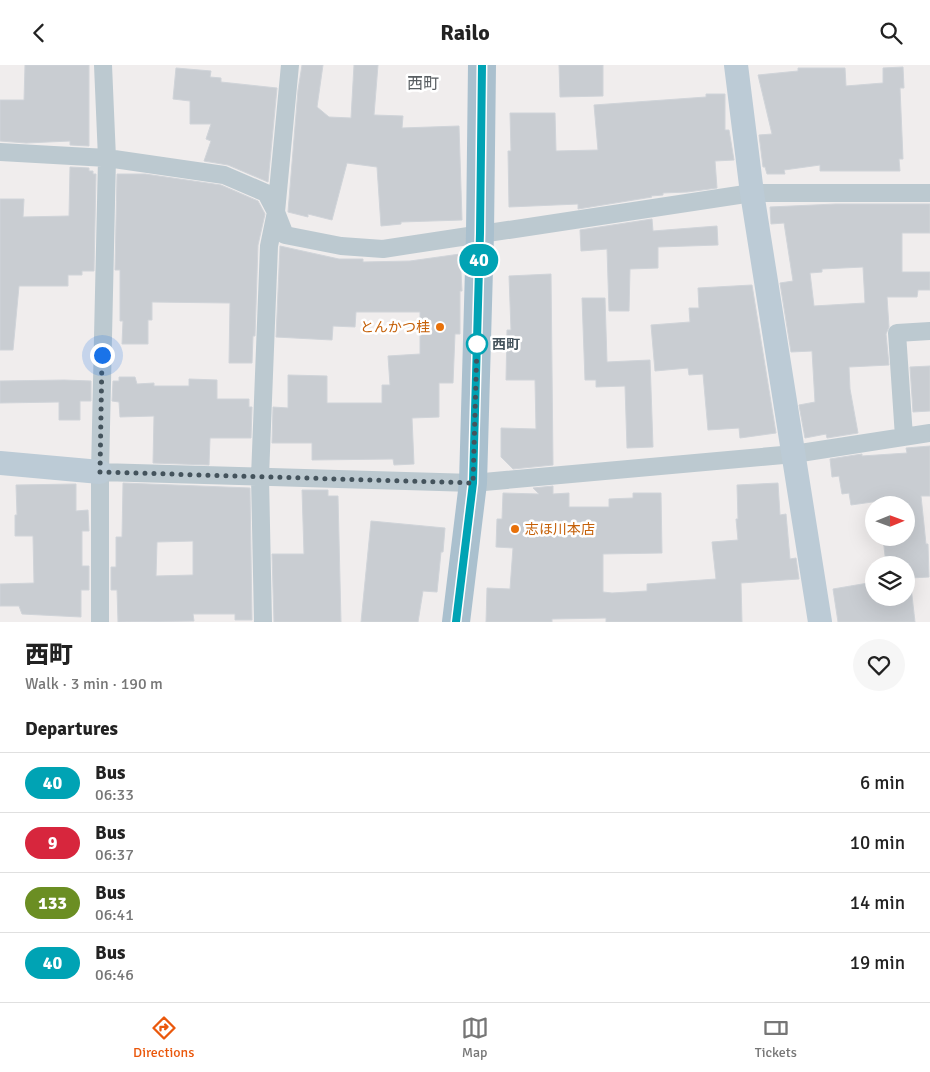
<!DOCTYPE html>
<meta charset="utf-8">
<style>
body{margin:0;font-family:Signika,"Noto Sans JP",sans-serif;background:#f6f6f6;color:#222;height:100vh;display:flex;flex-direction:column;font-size:19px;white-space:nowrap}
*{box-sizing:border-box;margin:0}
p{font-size:16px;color:#767676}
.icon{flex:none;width:28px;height:28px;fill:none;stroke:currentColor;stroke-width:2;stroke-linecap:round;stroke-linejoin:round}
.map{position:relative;height:557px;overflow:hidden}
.side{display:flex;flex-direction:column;background:#fff;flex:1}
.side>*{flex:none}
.badge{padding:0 10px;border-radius:16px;font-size:18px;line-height:32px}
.needle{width:32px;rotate:89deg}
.fabs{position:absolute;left:865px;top:431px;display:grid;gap:10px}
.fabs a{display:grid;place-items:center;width:50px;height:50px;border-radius:50%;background:#fff;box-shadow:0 5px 20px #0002;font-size:25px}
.you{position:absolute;width:25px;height:25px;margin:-12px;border:4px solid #fff;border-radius:50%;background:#1a73e8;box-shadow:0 0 0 8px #1a73e833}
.map>.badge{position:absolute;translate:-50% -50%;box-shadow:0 0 0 2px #fff}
h2{padding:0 25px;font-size:19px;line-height:45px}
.round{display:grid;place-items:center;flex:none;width:52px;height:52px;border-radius:26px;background:#f6f6f6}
.overview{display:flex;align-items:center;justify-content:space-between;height:85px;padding:0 25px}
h1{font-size:24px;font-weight:800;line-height:38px}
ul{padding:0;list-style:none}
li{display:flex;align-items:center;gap:15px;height:60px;padding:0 25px;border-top:1px solid #e0e0e0}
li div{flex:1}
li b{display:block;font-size:19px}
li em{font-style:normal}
li .badge{min-width:55px;font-weight:700;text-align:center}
header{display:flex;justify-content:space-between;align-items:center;height:65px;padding:0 25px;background:#fff;font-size:22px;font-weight:800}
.tab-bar{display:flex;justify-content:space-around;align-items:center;height:70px;border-top:1px solid #e0e0e0;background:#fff;font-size:14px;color:#767676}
.tab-bar a{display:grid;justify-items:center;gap:2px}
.tab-bar .on{color:#ea580c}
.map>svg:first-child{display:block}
.building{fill:#c9cdd2;stroke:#d0d4d9;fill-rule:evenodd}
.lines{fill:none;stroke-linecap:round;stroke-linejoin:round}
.street{stroke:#bcc9d0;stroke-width:18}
.secondary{stroke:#bccbd6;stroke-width:24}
.primary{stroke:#aac0ce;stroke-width:28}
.line-casing{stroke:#fff;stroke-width:11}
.line{stroke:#00a3b4;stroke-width:8}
.walk{stroke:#44535c;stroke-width:5;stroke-dasharray:0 9}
.food-dot{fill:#e8710a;stroke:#fff;stroke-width:2}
.stop-dot{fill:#fff;stroke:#00a3b4;stroke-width:2.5}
.labels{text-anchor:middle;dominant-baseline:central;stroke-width:5;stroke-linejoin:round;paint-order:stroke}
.food-label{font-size:14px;fill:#c56008;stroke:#fff;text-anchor:end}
.stop-label{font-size:14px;font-weight:bold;fill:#44535c;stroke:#fff;text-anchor:start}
.quarter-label{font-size:16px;fill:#595e62;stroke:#fff}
</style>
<header><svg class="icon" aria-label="back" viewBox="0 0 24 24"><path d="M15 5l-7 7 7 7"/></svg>Railo<svg class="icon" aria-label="search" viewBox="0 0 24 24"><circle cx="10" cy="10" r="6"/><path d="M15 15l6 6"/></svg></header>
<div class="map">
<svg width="930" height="557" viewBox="0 0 930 557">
<rect width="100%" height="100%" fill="#f0eded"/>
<path class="building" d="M25,0h64v81l-19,-1v-4l-44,2 -26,-2v-41h24z
M302,0h21l-6,42 12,10 22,1 3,-53h24l-4,50 29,1 -1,12 57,-2 3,94 -61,2v2l-20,2 -4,-59 -30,-4 -15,57 -24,-6v3l-20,-5 10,-122z
M559,0h44v31l-43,1z
M903,2l1,21h-4l3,71h-4l1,12h-80v-6l-36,5 1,4h-18l-2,-7h-2l-4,-32 13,-1 -14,-59 40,-4v-3h47l1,18 37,-3v-15z
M176,3l35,3 -1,6 11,1v4l56,6 -9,94 -40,-17 -24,-4 7,-20 -5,-2 5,-15h-21v-23l-17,-2z
M706,29h19v36h4l5,30 -19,1 2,27 -30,4 -24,1v2l-12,1 1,1 -74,12v-5l-69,3 -1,-56h3l-1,-38h45l1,38 42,-1 -4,-45 112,-8z
M70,102l19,1v3h4v3h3l-2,97h-12v4h-14v11h-49l-6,64h-13v-151h24l-1,18 46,-1z
M117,109h28l76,11 37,16 7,13 -7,31 -3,91h-2l-1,27h-23l1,-60 -78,-1v18h-4v24h-26l1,-23h-3v-51h-5z
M836,139h94v29h-28v39h28v18h-12l-1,7h-30l2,30 -3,7 3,31 -40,2 1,22 8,44 -31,5 -1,-4 -21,4 -6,-33 16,-3 -3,-51 -21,1 -11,-69 13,-2 -9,-58 -13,1 -1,-17zM863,202l2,36 -51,3 -4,-33 12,-1v-3z
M652,154l1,12 64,-5 1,19 -60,2v21l-28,1 -1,42h-20l-2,-62 -26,2 -1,-21z
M280,181l59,13h24v3l47,-1 50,-7 2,37h-2v43h-5l-2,49h-14v34l-27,1 2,46 -20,1 -1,-6 -81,1v-17h-40l1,-36 15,1v-33l39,1v27h55v-18h8l-2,-29 32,-2v-42h-64l-1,15 -22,-1 -1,14 -56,-3z
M551,209l2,191 -40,4 -12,-12v-29l35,1 -1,-49h-29l1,-50h4l-2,-54z
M752,220l24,148 -36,5 -1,-10 -31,2 -5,-56 -14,1 -1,-7 -33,3 -4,-46 39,-3 -1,-14h10l-1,-20z
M582,233h23l2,64 43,-2 3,87 -26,1 -2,-62 -29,1v-7h-11z
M930,301v45l-17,1 -3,-45z
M119,312h16l2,7 17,-1v3h35v-7l28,1v19h32v8h3l-1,31h-41l-1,27 -56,-2 1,-47 -34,1 -1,-15 -7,-1 1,-20h6z
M64,315l27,1v20h-11v19h-21v-18l-59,1v-22z
M930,381v50h-9l5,48h2l1,33 -19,1 5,44h-77l-5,-33 41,-7v15h32v-32h-20l-3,-28h23v-32h-27v-4l-28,4 -2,-12 -7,1 -3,-18 -7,1 -2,-18 32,-5v2l45,-3 -1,-5z
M123,418l127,5 2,132h-17v-6h-42l1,7 -76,1 -1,-32h-6v-23h5v-30h6zM193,476v34l-37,1 1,-34z
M778,418l2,32 6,-1 4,45 6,-1 3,21 -58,4 1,39h-136v-4l-54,1v3h-66l1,-34 23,1 3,-41 -17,-1 1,-28h5l1,-26 36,1 -6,-6 20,-2v8l16,-1v14h40v-8l24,-1v-5h28l1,60 -59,1v38l9,1 35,-2v-7l69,-5 -4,-37 26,-2 -2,-21h2l-1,-34z
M76,419v27l12,-1 1,21h-7v35h7v24h-8v27l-59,-3 -3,-8h-19v-22l34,-1 -1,-47h-18v-21h2l-1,-30z
M302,425h26v6h10l3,126h-67l-2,-68h32z
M371,456l74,7 -2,24h-2l-4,40 -14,-1 -5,31h-57z"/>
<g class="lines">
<path class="street" d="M0,87l107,6 117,17 42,18 10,19 9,23 56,11 42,3 369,-56h178
M904,372l-7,-104 33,-2
M100,407l373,11 321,-29 136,-21
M100,557v-150l7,-314 -4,-93
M263,557l-3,-145 9,-231 7,-34 14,-147"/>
<path class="secondary" d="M736,0l16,128 68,429
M0,398l100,9"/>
<path class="primary" d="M456,557l17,-139 7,-250 2,-168"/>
</g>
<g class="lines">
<g class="line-casing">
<path id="line" d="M456,557l17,-139 7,-250 2,-168"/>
</g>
<use href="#line" class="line"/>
<path class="walk" d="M102,290l-2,117 373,11 4,-139"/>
</g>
<g class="food-dot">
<circle cx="440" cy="262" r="5"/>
<circle cx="515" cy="464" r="5"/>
</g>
<circle class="stop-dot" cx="477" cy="279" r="10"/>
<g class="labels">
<g class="food-label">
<text x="430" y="262">とんかつ桂</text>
<text x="525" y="464" text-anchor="start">志ほ川本店</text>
</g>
<g class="stop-label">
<text x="492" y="279">西町</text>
</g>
<g class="quarter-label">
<text x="423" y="19">西町</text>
</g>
</g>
</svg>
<div class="fabs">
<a><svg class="needle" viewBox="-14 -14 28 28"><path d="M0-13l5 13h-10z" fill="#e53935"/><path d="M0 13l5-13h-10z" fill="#767676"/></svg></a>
<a><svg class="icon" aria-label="layers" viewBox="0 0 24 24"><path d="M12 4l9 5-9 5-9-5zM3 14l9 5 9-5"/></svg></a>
</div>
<div class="you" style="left:102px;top:290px"></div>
<b class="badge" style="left:479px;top:195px;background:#00a3b4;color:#fff">40</b>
</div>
<section class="side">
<div class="overview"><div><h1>西町</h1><p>Walk · 3 min · 190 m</p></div><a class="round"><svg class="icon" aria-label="heart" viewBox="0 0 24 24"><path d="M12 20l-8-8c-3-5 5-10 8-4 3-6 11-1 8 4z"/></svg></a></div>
<h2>Departures</h2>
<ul>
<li><span class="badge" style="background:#00a3b4;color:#fff">40</span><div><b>Bus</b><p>06:33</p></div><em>6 min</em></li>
<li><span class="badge" style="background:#d7263d;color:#fff">9</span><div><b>Bus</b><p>06:37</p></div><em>10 min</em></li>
<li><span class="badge" style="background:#6b8e23;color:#fff">133</span><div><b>Bus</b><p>06:41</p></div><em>14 min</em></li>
<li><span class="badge" style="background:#00a3b4;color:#fff">40</span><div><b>Bus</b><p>06:46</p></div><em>19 min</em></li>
</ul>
</section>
<nav class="tab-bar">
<a class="on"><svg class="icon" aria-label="directions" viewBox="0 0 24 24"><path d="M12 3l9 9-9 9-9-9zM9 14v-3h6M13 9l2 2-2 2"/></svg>Directions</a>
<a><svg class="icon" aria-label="map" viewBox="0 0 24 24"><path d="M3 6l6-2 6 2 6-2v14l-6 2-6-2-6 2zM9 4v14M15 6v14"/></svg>Map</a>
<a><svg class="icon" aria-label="tickets" viewBox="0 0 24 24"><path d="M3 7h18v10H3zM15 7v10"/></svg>Tickets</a>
</nav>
